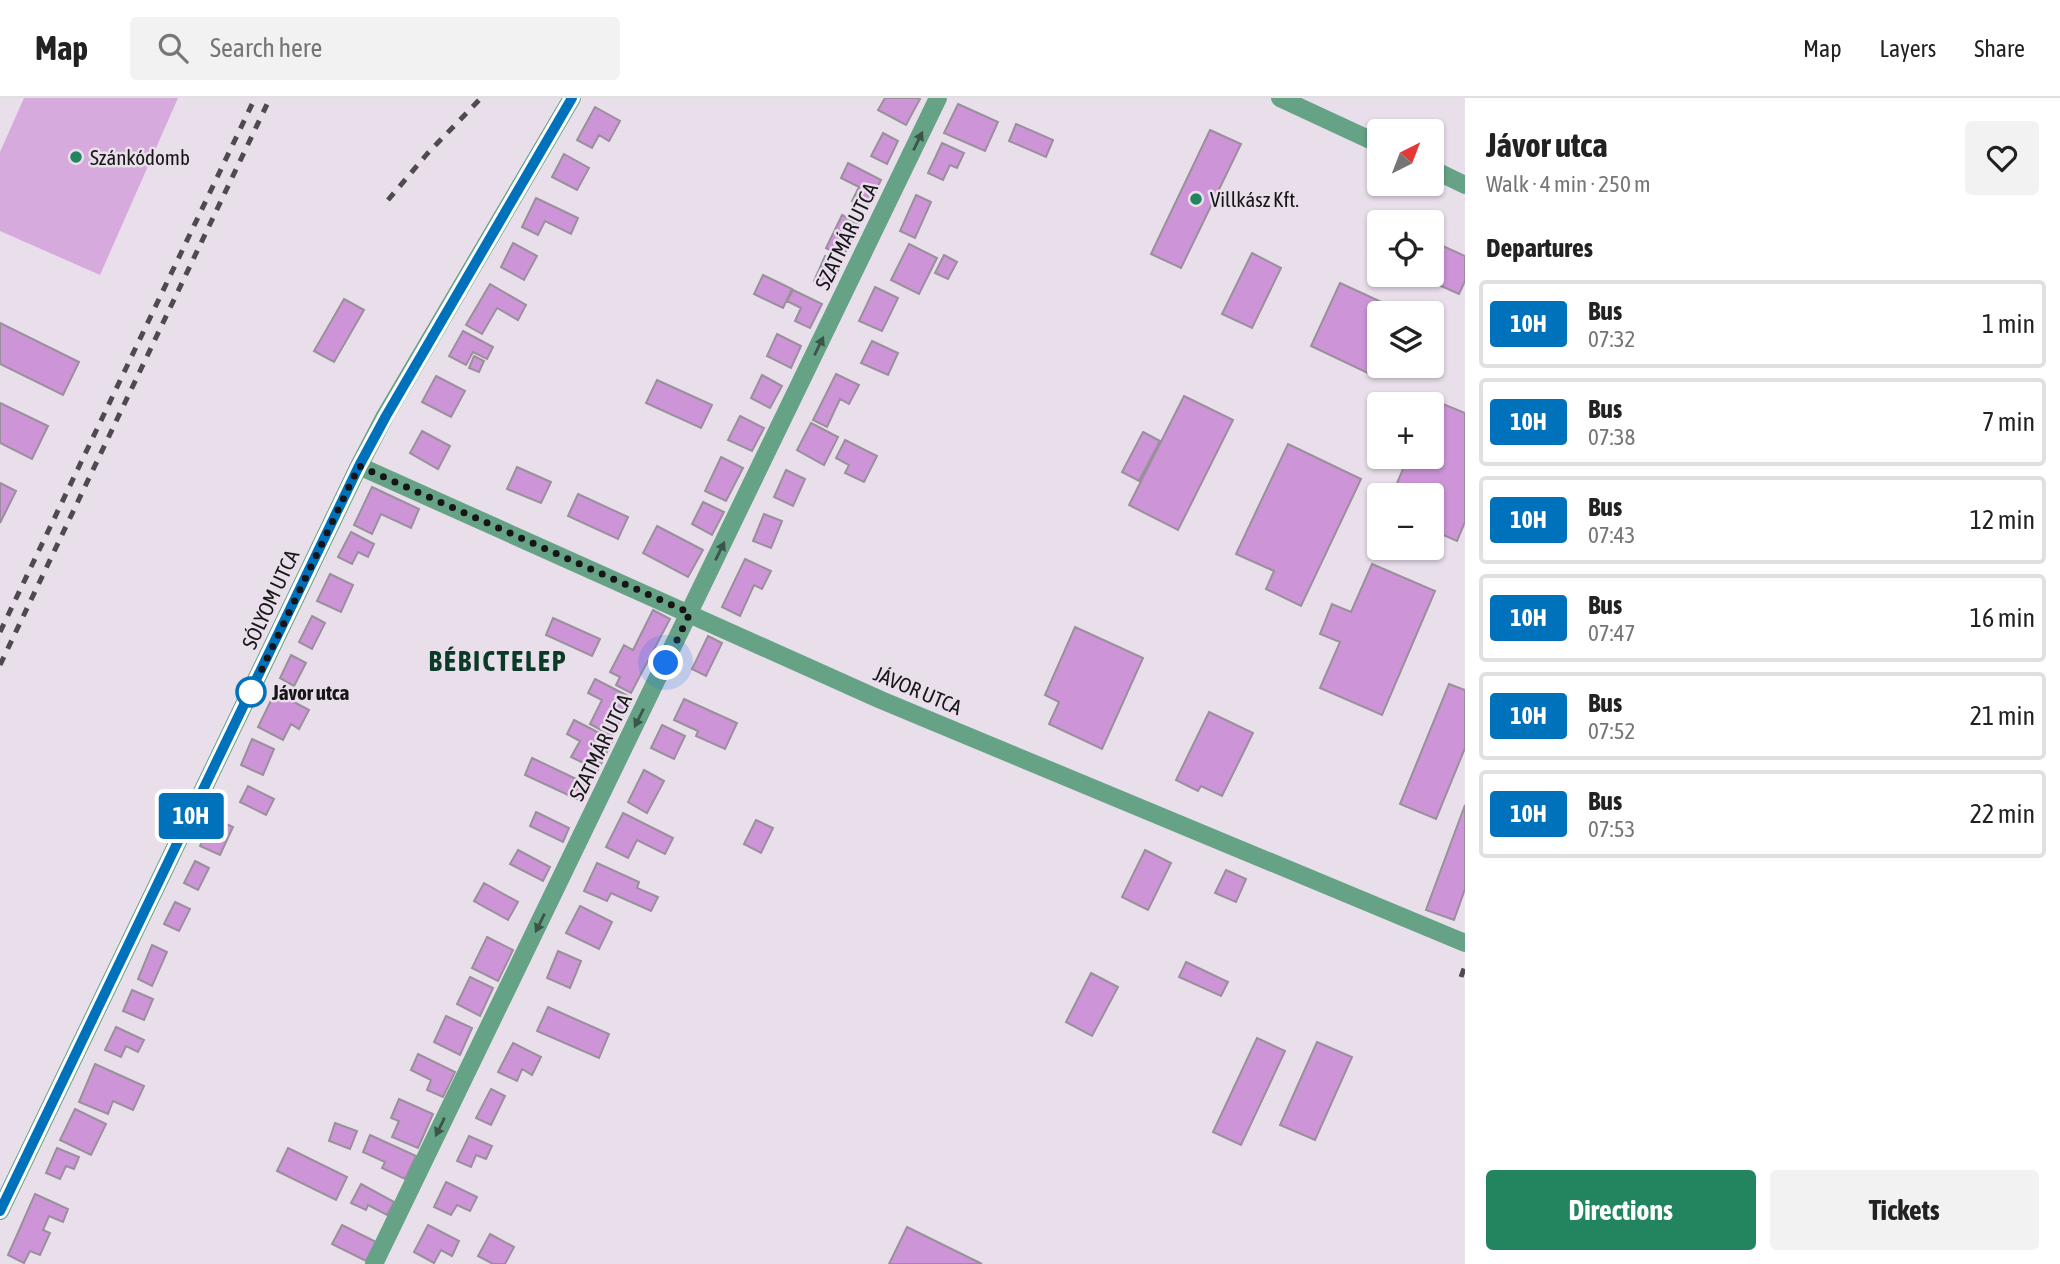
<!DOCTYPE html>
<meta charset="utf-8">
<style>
body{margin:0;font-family:"Asap Condensed",sans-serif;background:#f2f2f2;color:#222;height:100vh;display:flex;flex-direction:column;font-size:26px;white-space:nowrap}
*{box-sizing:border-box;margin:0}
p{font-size:23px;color:#767676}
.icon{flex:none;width:38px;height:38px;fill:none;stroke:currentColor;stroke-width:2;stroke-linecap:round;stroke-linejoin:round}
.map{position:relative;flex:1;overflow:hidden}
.details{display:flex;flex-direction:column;background:#fff;width:595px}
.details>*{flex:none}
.badge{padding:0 14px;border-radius:5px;font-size:24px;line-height:46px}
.needle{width:46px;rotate:42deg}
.buttons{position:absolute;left:1367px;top:21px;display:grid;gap:14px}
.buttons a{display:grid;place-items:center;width:77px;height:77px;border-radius:7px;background:#fff;box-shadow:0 2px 5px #0004;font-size:35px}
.you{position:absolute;width:35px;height:35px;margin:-18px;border:5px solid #fff;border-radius:50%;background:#1a73e8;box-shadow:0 0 0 10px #1a73e833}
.map>.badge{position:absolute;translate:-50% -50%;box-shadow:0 0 0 4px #fff}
h2{padding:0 21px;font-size:26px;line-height:63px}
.round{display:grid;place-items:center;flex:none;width:74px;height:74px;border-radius:7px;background:#f2f2f2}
.headline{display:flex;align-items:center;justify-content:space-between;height:119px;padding:0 21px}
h1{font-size:33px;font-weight:700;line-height:52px}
.button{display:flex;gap:14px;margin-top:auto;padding:14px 21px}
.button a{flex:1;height:80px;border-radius:7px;background:#22855f;color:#fff;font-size:28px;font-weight:700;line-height:80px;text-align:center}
.button a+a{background:#f2f2f2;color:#222}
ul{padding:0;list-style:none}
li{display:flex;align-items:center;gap:21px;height:88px;margin:0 14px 10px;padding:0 7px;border:4px solid #e0e0e0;border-radius:7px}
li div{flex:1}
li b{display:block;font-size:26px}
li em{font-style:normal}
li .badge{min-width:77px;font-weight:700;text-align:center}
header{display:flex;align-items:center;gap:42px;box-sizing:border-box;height:98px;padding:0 35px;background:#fff;border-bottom:2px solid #e0e0e0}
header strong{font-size:33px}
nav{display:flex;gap:38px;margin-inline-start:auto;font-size:24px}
.search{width:490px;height:63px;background:#f2f2f2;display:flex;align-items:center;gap:18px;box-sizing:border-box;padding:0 24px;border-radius:7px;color:#767676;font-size:26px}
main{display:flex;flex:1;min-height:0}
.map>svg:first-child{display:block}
.green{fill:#d7aade}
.building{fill:#cd94d7;stroke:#9a909c;stroke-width:2}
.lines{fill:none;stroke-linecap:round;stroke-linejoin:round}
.minor{stroke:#66a386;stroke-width:18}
.rail{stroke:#4f4a50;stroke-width:5;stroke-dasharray:9 9;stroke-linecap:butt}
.oneway{fill:#3b554a}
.line-casing{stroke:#fff;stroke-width:16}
.line{stroke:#0072bc;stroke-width:10}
.walk{stroke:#181519;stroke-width:7;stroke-dasharray:0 12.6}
.poi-dot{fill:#22855f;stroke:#e9dfeb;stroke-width:2.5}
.stop-dot{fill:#fff;stroke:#0072bc;stroke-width:3.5}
.labels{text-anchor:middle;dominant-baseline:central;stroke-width:5;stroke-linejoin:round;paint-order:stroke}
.poi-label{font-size:21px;fill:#181519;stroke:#e9dfeb;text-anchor:start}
.street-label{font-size:21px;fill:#181519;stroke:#e9dfeb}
.stop-label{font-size:21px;font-weight:bold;fill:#181519;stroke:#e9dfeb;text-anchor:start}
.district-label{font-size:28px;font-weight:bold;letter-spacing:2px;fill:#0b3a27;stroke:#e9dfeb}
</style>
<header>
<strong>Map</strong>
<div class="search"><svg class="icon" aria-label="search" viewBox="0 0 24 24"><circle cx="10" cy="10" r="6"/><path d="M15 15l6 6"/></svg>Search here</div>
<nav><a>Map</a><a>Layers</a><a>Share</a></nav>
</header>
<main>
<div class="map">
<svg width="1465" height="1166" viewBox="0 0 1465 1166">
<rect width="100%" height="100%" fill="#e9dfeb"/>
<path class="green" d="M24,0h154l-78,177 -100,-44v-79z"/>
<path class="building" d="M885,0h33l2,1 -14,26 -28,-15z
M958,6l40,18 -13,29 -41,-18z
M595,9l25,14 -11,20 -10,-6 -7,13 -15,-8z
M1016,26l37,16 -7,17 -37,-16z
M1210,32l31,14 -60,124 -30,-14z
M883,35l15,8 -11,23 -16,-8z
M942,45l22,10 -7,15 -7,-3 -7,15 -15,-7z
M564,56l25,14 -12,22 -25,-13z
M848,65l33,17 -14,28 -15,-7 7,-14 -18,-9z
M916,97l15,7 -16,36 -15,-7z
M536,100l42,20 -7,16 -26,-13 -7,14 -16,-8z
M842,117l17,9 -16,33 -17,-9z
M1379,130v30l-11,-5z
M1432,143l33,15v25l-6,13 -43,-19h16z
M513,145l24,13 -13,24 -23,-13z
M909,146l28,14 -18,36 -28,-14z
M1252,155l29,15 -29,60 -30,-14z
M944,157l13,7 -9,17 -13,-6z
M825,158l16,8 -11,25 -16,-8z
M763,177l29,14 -9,19 -29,-14z
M1340,185l63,29 -24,1v52l-5,11 -63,-30z
M490,186l36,21 -8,15 -21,-12 -15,26 -16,-9z
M875,189l23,11 -16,33 -23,-10z
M793,192l29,14 -12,24 -15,-7 6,-13 -14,-7z
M344,201l20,11 -30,52 -20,-11z
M0,225l79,39 -16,33 -63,-31z
M463,233l30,16 -6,12 -14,-7 -7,13 -17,-9z
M777,236l24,12 -10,22 -24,-12z
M872,243l26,12 -10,22 -27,-12z
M474,258l10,5 -5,11 -10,-4z
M836,276l23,11 -10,19 -9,-5 -13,28 -14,-7z
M762,277l20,11 -12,22 -19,-10z
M436,278l29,15 -14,26 -29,-15z
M657,282l55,25 -11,23 -55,-25z
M1184,298l49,24 -55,110 -49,-25z
M1431,301l34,14v109l-8,19 -25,-11v-35h-40l16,-38h24v-53h-3z
M0,305l48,23 -16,33 -32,-16z
M740,318l24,12 -12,23 -24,-11z
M811,325l27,14 -14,28 -27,-15z
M422,333l28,15 -12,23 -28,-16z
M1143,334l17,9 -21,40 -17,-9z
M845,342l32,16 -13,26 -19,-9 4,-8 -13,-7z
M1288,346l73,35 -60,127 -35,-17 8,-18 -38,-17z
M721,359l22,11 -17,33 -21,-10z
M517,369l34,15 -10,21 -34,-14z
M786,372l19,9 -12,27 -19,-9z
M0,385l16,8 -16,32z
M372,389l47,22 -8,19 -30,-14 -9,20 -18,-9z
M578,396l50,23 -10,22 -50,-23z
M703,404l21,10 -12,23 -20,-11z
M764,416l18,7 -11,27 -18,-7z
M657,428l46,24 -15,27 -45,-24z
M351,434l23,12 -6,13 -10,-5 -6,12 -14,-7z
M745,461l26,12 -9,18 -8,-4 -14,31 -18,-9z
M1372,466l63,27 -53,124 -62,-27 20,-46 -20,-8 12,-30 19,8z
M330,476l23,11 -12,27 -24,-11z
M653,512l17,9 -39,74 -15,-8 4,-8 -10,-5 14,-27 9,5z
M312,518l13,7 -13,26 -13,-7z
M553,520l47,21 -8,17 -46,-21z
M1075,529l68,31 -41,91 -53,-25 10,-22 -14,-7z
M708,538l14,7 -16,33 -14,-7z
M291,557l15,8 -12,23 -14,-8z
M595,581l37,19 -20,38 -22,-12 12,-24 -14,-7z
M1449,586l16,6v58l-29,71 -36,-15z
M275,594l34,18 -10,19 -8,-5 -8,16 -25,-13z
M684,601l53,24 -12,26 -29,-13 2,-5 -24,-11z
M1209,614l44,21 -31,63 -21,-10 -3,5 -22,-11z
M574,622l39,20 -15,30 -27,-13 9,-16 -13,-7z
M662,627l23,11 -11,23 -23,-11z
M252,641l22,10 -11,26 -22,-10z
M532,660l57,27 -8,16 -56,-26z
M644,672l20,11 -17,32 -19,-11z
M248,688l26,13 -8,16 -26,-13z
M1465,707v84l-11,31 -28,-10z
M536,714l33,16 -6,14 -33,-16z
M623,715l50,25 -8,16 -28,-14 -9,18 -22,-11z
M213,720l20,9 -13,28 -20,-9z
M756,722l17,8 -12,25 -17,-9z
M518,752l32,17 -7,14 -33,-17z
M1145,752l26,13 -23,47 -26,-13z
M195,763l14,7 -11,22 -14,-7z
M597,765l42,19 -2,6 21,9 -7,14 -40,-18 -4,8 -23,-10z
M1226,772l20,9 -10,23 -21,-9z
M484,785l34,19 -10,18 -34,-19z
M175,804l15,7 -11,22 -15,-7z
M580,808l32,16 -13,27 -33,-16z
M487,839l26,13 -15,31 -26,-13z
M152,847l15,7 -15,34 -14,-7z
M558,853l23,10 -11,27 -23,-10z
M1186,864l42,20 -7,14 -42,-19z
M1091,875l27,14 -26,49 -26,-14z
M470,879l23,11 -13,28 -23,-12z
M132,892l21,9 -9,21 -21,-9z
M548,909l61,27 -10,24 -62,-27z
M446,918l26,12 -12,27 -26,-13z
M116,929l28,13 -6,12 -12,-6 -5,11 -16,-7z
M1257,940l28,13 -44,94 -28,-13z
M1317,944l35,15 -37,83 -35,-15z
M513,945l28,14 -9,18 -10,-6 -5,12 -19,-9z
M418,956l37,18 -12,25 -16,-7 4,-10 -20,-10z
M95,966l49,22 -11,24 -20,-9 -5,13 -29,-12z
M491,991l14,7 -14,29 -15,-7z
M399,1001l34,15 -15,34 -26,-11 7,-16 -8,-3z
M75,1011l31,15 -15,31 -31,-15z
M335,1025l22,8 -7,18 -21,-8z
M370,1037l46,21 -11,23 -23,-11 3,-6 -22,-10z
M469,1038l23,10 -6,13 -10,-4 -5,12 -14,-6z
M57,1050l22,9 -5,12 -8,-3 -6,13 -14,-6z
M288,1050l59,29 -11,23 -59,-29z
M446,1084l31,15 -7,14 -13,-6 -6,10 -17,-8z
M361,1086l33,18 -7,13 -19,-10 -2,5 -15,-7z
M35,1096l33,15 -5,13 -14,-6 -6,14 7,3 -10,22 -10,-4 -6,12 -16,-8z
M342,1127l34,17 -10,19 -34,-17z
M428,1127l31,16 -7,15 -11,-6 -7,13 -20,-11z
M907,1129l75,37h-93z
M490,1136l24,13 -9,17h-12l-15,-8z"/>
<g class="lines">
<path class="minor" d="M1280,0l99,46
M1432,71l33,16
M359,368l522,234 584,243
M0,1113l359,-745 26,-50 187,-318
M374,1166l564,-1166"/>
<path class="rail" d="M388,102l39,-46 54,-56
M0,534l255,-534
M0,567l270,-567
M1461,879l4,-11"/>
</g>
<defs><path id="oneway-solid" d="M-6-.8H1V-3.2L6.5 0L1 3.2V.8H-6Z" transform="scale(1.75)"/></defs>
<g class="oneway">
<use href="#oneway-solid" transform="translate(918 43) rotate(-64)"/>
<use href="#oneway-solid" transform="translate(819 248) rotate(-64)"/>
<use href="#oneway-solid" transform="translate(720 453) rotate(-64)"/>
<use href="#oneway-solid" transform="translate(639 620) rotate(116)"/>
<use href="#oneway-solid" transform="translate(540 825) rotate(116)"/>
<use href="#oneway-solid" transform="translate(440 1029) rotate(116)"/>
</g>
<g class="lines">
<g class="line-casing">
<path id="line" d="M0,1113l359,-745 27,-50 186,-318"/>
</g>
<use href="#line" class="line"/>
<path class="walk" d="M251,594l108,-226 331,147 -24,50"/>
</g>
<g class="poi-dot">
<circle cx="76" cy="59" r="7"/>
<circle cx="1196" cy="101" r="7"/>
</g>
<circle class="stop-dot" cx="251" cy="594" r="14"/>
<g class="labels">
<g class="poi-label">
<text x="90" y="59">Szánkódomb</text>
<text x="1210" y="101">Villkász Kft.</text>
</g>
<g class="street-label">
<text transform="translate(846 138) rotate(-64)">SZATMÁR UTCA</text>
<text transform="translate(270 501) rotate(-65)">SÓLYOM UTCA</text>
<text transform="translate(918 592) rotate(23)">JÁVOR UTCA</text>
<text transform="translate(600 649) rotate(-64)">SZATMÁR UTCA</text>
</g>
<g class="stop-label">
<text x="272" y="594">Jávor utca</text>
</g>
<g class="district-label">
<text x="498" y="563">BÉBICTELEP</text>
</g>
</g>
</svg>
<div class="buttons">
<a><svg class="needle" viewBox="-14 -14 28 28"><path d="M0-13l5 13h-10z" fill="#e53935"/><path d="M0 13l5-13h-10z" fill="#767676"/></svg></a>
<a><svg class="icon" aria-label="locate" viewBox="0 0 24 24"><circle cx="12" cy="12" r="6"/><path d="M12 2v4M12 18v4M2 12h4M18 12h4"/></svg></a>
<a><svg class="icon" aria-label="layers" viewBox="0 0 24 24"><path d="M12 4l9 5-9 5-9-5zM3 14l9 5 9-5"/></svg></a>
<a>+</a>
<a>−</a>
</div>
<div class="you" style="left:666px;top:565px"></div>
<b class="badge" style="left:191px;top:718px;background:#0072bc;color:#fff">10H</b>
</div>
<section class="details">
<div class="headline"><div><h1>Jávor utca</h1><p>Walk · 4 min · 250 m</p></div><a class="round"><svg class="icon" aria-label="heart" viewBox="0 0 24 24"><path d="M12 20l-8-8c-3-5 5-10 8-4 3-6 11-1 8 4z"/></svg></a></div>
<h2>Departures</h2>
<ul>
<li><span class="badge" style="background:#0072bc;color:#fff">10H</span><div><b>Bus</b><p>07:32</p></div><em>1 min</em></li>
<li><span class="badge" style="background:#0072bc;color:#fff">10H</span><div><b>Bus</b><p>07:38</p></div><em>7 min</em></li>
<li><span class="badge" style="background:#0072bc;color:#fff">10H</span><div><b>Bus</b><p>07:43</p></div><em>12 min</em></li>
<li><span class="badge" style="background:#0072bc;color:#fff">10H</span><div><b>Bus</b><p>07:47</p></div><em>16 min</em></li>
<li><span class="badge" style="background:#0072bc;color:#fff">10H</span><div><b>Bus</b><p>07:52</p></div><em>21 min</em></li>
<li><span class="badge" style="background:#0072bc;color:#fff">10H</span><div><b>Bus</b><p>07:53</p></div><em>22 min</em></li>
</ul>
<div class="button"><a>Directions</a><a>Tickets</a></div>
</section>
</main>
